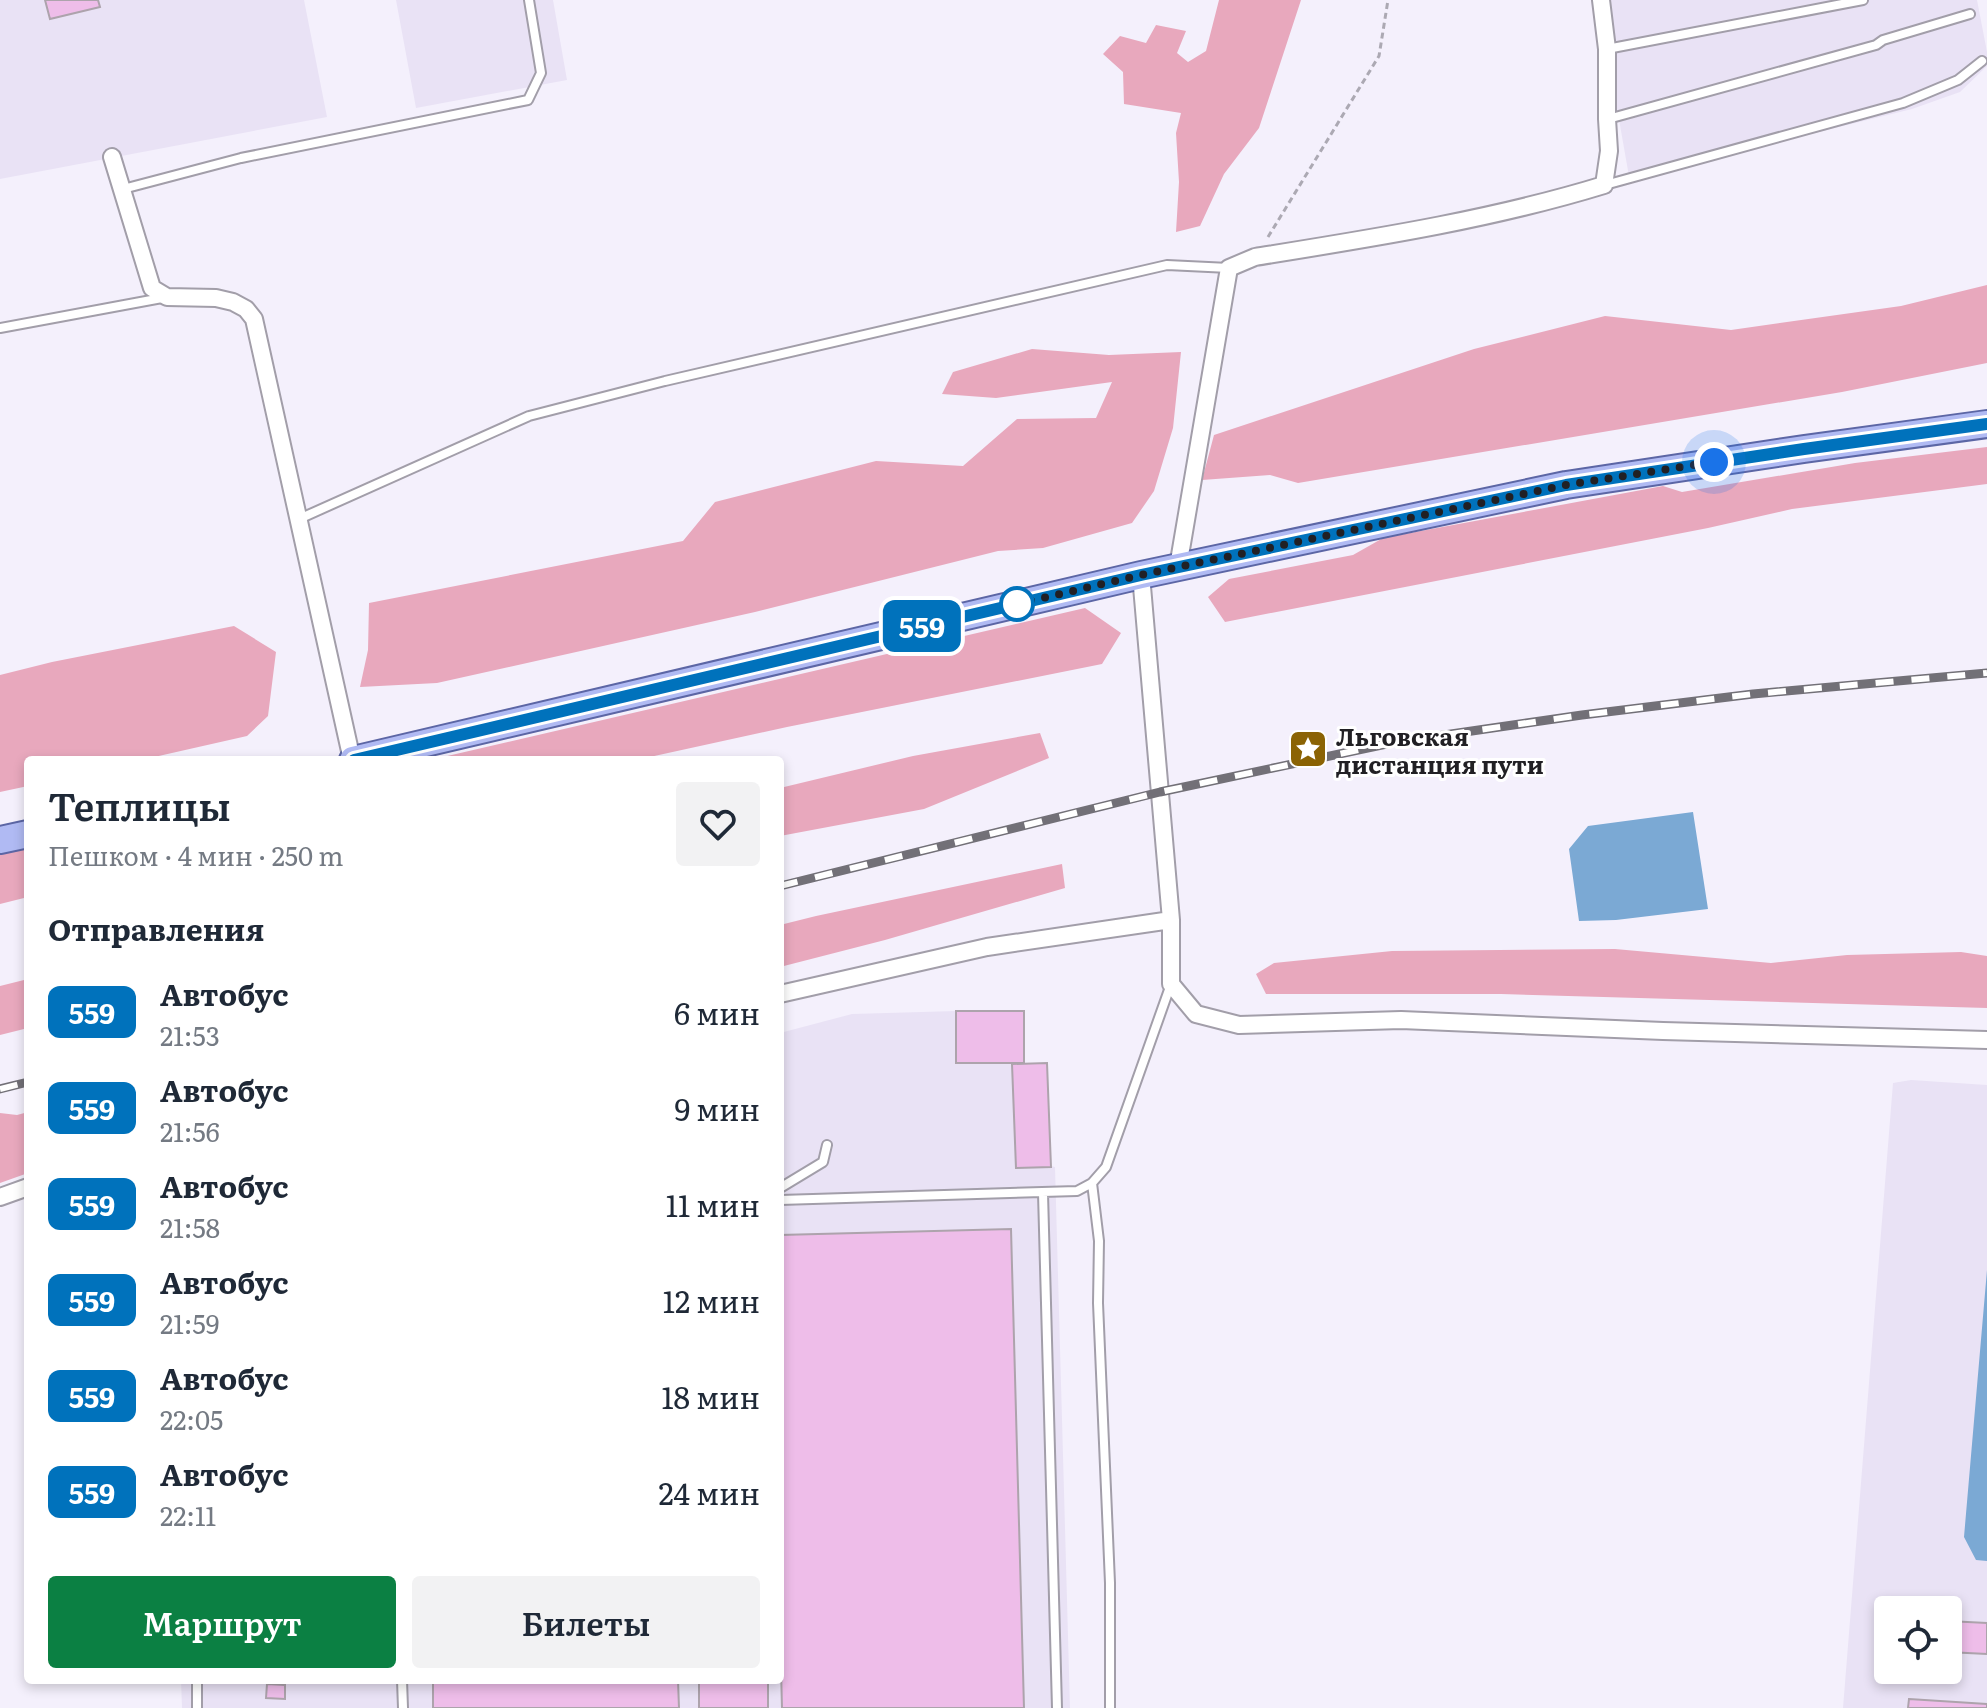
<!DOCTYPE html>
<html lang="ru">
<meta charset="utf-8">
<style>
body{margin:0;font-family:Literata,serif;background:#f2f2f3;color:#1f2937;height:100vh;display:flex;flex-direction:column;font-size:30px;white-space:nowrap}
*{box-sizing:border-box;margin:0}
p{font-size:26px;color:#747a83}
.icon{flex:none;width:44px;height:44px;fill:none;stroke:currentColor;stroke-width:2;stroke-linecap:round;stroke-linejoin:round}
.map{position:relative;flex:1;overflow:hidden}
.panel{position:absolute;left:24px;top:756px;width:760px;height:928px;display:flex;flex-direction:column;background:#fff;border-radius:8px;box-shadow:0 4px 12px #0003}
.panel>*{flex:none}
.badge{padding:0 16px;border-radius:12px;font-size:28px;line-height:52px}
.fabs{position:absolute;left:1874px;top:1596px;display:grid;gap:16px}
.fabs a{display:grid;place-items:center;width:88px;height:88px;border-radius:8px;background:#fff;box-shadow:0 4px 12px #0003;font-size:40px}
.you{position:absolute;width:40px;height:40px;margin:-20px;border:6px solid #fff;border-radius:50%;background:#1a73e8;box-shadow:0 0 0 12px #1a73e833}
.map>.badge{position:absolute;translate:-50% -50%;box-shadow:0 0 0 4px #fff}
h2{padding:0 24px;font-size:30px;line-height:72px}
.round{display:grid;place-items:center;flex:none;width:84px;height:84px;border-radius:8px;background:#f2f2f3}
.head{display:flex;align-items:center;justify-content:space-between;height:136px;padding:0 24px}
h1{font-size:38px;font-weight:600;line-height:60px}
.primary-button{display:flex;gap:16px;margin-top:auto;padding:16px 24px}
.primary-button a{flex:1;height:92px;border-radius:8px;background:#0b8043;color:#fff;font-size:32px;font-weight:600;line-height:92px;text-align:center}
.primary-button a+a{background:#f2f2f3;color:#1f2937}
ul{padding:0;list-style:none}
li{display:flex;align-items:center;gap:24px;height:96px;padding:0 24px}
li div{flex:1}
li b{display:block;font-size:30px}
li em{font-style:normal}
li .badge{min-width:88px;font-weight:700;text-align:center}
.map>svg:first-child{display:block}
.built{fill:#e9e2f5;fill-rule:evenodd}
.forest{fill:#e8a8bd}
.water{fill:#7ba9d4}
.building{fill:#eebde9;stroke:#ada3ac;stroke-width:2}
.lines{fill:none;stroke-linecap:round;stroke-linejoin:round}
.service-casing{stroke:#a29ea9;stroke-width:12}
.minor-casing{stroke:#a29ea9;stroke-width:20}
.primary-casing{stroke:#5c66a5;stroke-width:30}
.path{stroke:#aca9b3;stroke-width:3;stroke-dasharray:6 4;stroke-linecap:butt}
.service{stroke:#fff;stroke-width:8}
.minor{stroke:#fff;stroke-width:16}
.primary{stroke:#b0baf3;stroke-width:26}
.rail-casing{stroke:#727077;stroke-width:9}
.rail{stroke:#fff;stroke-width:6;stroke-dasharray:18;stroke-linecap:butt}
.line-casing{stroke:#fff;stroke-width:18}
.line{stroke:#0072bc;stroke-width:12}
.walk{stroke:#212024;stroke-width:8;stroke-dasharray:0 14.4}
.stop-dot{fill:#fff;stroke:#0072bc;stroke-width:4}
.labels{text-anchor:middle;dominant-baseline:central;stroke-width:6;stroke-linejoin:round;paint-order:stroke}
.poi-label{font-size:24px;font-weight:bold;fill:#212024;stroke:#fff;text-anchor:start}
</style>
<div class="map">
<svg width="1987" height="1708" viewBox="0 0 1987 1708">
<rect width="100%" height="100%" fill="#f4f0fc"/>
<path class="built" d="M0,0h304l23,117 -327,62z
M396,0h157l14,80 -151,28z
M1598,0h379l10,52v14l-27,26 -48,17 -166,41 -116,32z
M956,1011h68v52h23l4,103 4,1 15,541h-888l-1,-28h599v-647l72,-19z
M1911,1080l76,5v623h-144l50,-625zM1888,1610h60v60h-60z"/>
<path class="forest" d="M1219,0h82l-42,128 -35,46 -24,52 -24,6 3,-50 -3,-49 5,-20 -57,-9 -1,-32 -20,-18 17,-18 26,7 10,-18 30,6 -9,22 11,9 18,-11z
M1987,285v78l-145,29 -544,91 -28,-8 -68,5 12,-45 260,-86 131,-33 126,14 170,-24z
M1032,349l77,6 72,-3 -8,76 -19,63 -22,32 -89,25 -45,3 -243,61 -318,71 -77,4 8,-37 1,-47 314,-62 32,-39 161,-41 87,5 54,-47 79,-1 16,-36 -116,16 -54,-4 11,-22z
M1987,447v37l-195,25 -84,19 -483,94 -17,-25 21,-18 124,-24 30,-17 280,-52 19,6 173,-29z
M1085,608l36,25 -19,31 -315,63 -151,33h-206z
M234,626l42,26 -8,64 -21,20 -106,24h-113v26l-28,6v-117l52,-13z
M1040,733l9,25 -125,51 -144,27v-48l133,-32z
M28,847v50l-28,7v-50z
M1062,864l3,24 -180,52 -105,27v-42l36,-9z
M1615,949l156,14 76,-8 114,-3 26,4v52l-486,-14h-235l-10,-20 18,-11 118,-12z
M28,979v49l-28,7v-49z
M28,1112v61l-28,10v-70l17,2z"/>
<path class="water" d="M1693,812l15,97 -92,11 -37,1 -10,-72 19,-23z
M1987,1270v291l-11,-1 -12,-23z"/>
<path class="building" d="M45,0h53l2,7 -50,12z
M956,1011h68v52h-68z
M1047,1063l4,104 -35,1 -4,-104z
M1011,1229l13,479h-242l-2,-79v-394z
M1948,1621l39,2v31l-39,-2z
M433,1680h245l1,28h-246z
M699,1680h69v28h-69z
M267,1684l18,1v14l-19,-1z
M1909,1699l78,5v4h-79z"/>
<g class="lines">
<g class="service-casing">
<path id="service" d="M1607,49l256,-49
M1608,119l268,-74 7,-5 87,-26
M1605,185l298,-82 55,-23 24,-19
M123,189l118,-31 287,-58 13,-27 -12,-73
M0,328l162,-30
M299,519l230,-103 136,-35 502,-116 62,3
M1092,1183l7,58 -1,62 12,280v125
M780,1188l43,-26 4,-17
M1043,1193l14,515
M780,1200l297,-9 15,-8 14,-16 65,-183
M197,1680v28
M402,1680l1,28"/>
</g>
<g class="minor-casing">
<path id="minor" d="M112,157l40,131 15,9 49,1 17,4 13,7 8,10 98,441
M1178,567l51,-299 26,-11c118,-19 235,-37 349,-72l5,-34 -2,-32v-70l-6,-49
M1141,575l30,345v64l25,30 43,11 162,-5 262,11 324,9
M780,994l207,-47 184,-27
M0,1197l28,-10"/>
</g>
<g class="primary-casing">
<path id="primary" d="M353,760l788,-185 425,-90 238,-36 183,-25
M0,840l28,-6"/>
</g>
<path class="path" d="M1268,237l111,-181 9,-56"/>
<use href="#service" class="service"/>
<use href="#minor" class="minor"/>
<use href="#primary" class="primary"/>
<g class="rail-casing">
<path id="rail" d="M780,886l380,-94 236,-50 186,-27 171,-21 234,-21
M0,1089l28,-7"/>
</g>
<use href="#rail" class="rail"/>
</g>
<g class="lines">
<g class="line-casing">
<path id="line" d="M354,760l787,-185 425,-90 238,-36 183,-25"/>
</g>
<use href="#line" class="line"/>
<path class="walk" d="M1017,604l124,-29 425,-90 148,-23"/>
</g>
<defs>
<g id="sight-square" transform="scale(2)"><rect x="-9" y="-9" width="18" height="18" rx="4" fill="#8b6304" stroke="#fff"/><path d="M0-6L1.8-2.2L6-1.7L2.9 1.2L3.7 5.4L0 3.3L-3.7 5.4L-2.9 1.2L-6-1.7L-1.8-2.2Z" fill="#fff"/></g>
</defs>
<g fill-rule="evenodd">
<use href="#sight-square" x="1308" y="749"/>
</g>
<circle class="stop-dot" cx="1017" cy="604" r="16"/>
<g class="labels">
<g class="poi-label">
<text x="1336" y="735">Льговская<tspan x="1336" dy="28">дистанция пути</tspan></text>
</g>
</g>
</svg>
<div class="fabs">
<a><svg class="icon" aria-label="locate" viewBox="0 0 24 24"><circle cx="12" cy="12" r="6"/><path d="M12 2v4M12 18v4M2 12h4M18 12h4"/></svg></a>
</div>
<div class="you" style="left:1714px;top:462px"></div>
<b class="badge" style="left:922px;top:626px;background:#0072bc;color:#fff">559</b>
<section class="panel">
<div class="head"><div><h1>Теплицы</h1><p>Пешком · 4 мин · 250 m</p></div><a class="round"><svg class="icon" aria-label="heart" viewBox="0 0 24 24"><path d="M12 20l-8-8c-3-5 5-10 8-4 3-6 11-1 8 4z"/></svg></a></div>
<h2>Отправления</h2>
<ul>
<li><span class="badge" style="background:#0072bc;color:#fff">559</span><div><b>Автобус</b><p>21:53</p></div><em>6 мин</em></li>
<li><span class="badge" style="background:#0072bc;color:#fff">559</span><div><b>Автобус</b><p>21:56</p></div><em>9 мин</em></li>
<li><span class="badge" style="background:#0072bc;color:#fff">559</span><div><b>Автобус</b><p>21:58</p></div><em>11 мин</em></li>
<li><span class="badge" style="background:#0072bc;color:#fff">559</span><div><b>Автобус</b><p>21:59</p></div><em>12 мин</em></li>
<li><span class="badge" style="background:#0072bc;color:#fff">559</span><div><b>Автобус</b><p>22:05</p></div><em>18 мин</em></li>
<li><span class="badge" style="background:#0072bc;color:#fff">559</span><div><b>Автобус</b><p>22:11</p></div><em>24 мин</em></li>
</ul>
<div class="primary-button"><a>Маршрут</a><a>Билеты</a></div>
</section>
</div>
